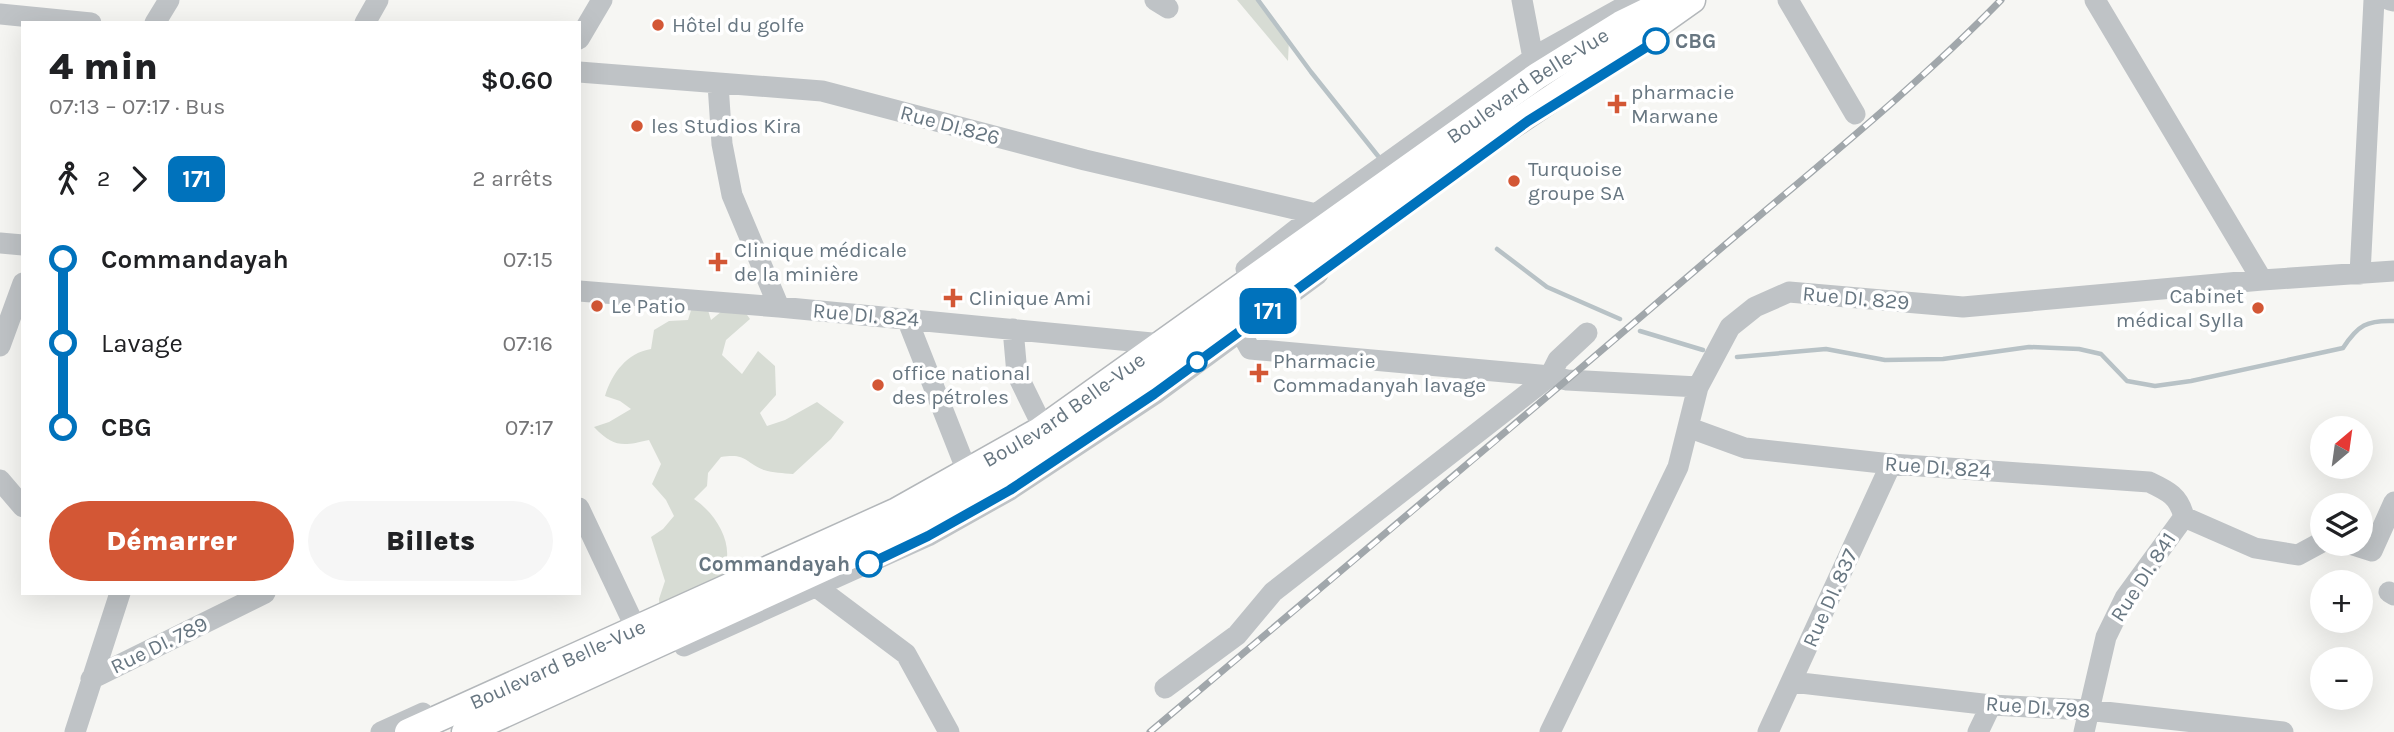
<!DOCTYPE html>
<html lang="fr">
<meta charset="utf-8">
<style>
body{margin:0;font-family:Karla,sans-serif;background:#f6f6f6;color:#202124;height:100vh;display:flex;flex-direction:column;font-size:26px;white-space:nowrap}
*{box-sizing:border-box;margin:0}
p{font-size:23px;color:#757577}
.icon{flex:none;width:38px;height:38px;fill:none;stroke:currentColor;stroke-width:2;stroke-linecap:round;stroke-linejoin:round}
.map{position:relative;flex:1;overflow:hidden}
.panel{position:absolute;left:21px;top:21px;width:560px;height:574px;display:flex;flex-direction:column;background:#fff;border-radius:0px;box-shadow:0 7px 28px #0002}
.panel>*{flex:none}
.badge{padding:0 14px;border-radius:10px;font-size:24px;line-height:46px}
.needle{width:46px;rotate:29deg}
.tools{position:absolute;left:2310px;top:416px;display:grid;gap:14px}
.tools a{display:grid;place-items:center;width:63px;height:63px;border-radius:50%;background:#fff;box-shadow:0 7px 28px #0002;font-size:35px}
.map>.badge{position:absolute;translate:-50% -50%;box-shadow:0 0 0 4px #fff}
.legs{display:flex;align-items:center;gap:10px;height:77px;padding:0 28px;font-size:23px}
.legs p{margin-inline-start:auto}
.summary{display:flex;align-items:center;justify-content:space-between;height:119px;padding:0 28px}
h1{font-size:38px;font-weight:800;line-height:52px}
.cta{display:flex;gap:14px;margin-top:auto;padding:14px 28px}
.cta a{flex:1;height:80px;border-radius:42px;background:#d35735;color:#fff;font-size:28px;font-weight:800;line-height:80px;text-align:center}
.cta a+a{background:#f6f6f6;color:#202124}
ul{padding:0 28px;list-style:none}
li{display:flex;align-items:center;gap:24px;height:84px;font-size:26px}
li i{display:grid;place-items:center;width:10px;height:100%;margin:0 9px;background:currentColor}
li i::after{content:'';width:18px;height:18px;margin:-9px;border:5px solid;border-radius:50%;background:#fff}
li p{margin-inline-start:auto}
li:first-child i{background:linear-gradient(#0000 50%,currentColor 0)}
li:last-child i{background:linear-gradient(currentColor 50%,#0000 0)}
.map>svg:first-child{display:block}
.green{fill:#d7dcd4}
.lines{fill:none;stroke-linecap:round;stroke-linejoin:round}
.stream{stroke:#b8c2c6;stroke-width:4.5}
.major-casing{stroke:#b3b7ba;stroke-width:29}
.minor{stroke:#bfc3c6;stroke-width:21}
.major{stroke:#fff;stroke-width:26}
.rail-casing{stroke:#a1a7ab;stroke-width:7}
.rail{stroke:#fff;stroke-width:4.5;stroke-dasharray:13;stroke-linecap:butt}
.line-1-casing{stroke:#fff;stroke-width:16}
.line-1{stroke:#0072bc;stroke-width:10}
.poi-dot{fill:#d35735;stroke:#fff;stroke-width:2.5}
.stop-1-dot{fill:#fff;stroke:#0072bc;stroke-width:3.5}
.labels{text-anchor:middle;dominant-baseline:central;stroke-width:7;stroke-linejoin:round;paint-order:stroke}
.poi-label{font-size:21px;fill:#677681;stroke:#fff;text-anchor:start}
.stop-label{font-size:21px;font-weight:bold;fill:#677681;stroke:#fff;text-anchor:start}
.street-label{font-size:21px;fill:#677681;stroke:#fff}
</style>
<div class="map">
<svg width="2394" height="732" viewBox="0 0 2394 732">
<rect width="100%" height="100%" fill="#f6f6f3"/>
<path class="green" d="M1237,0h23l29,39 -1,22z
M693,304l14,3 4,13 16,-13 15,1 8,11 -24,21 -4,15 20,19 16,-23 17,15 1,29 -16,18 7,13 18,-6 32,-18 27,20 -13,17 -38,35c-10,-1 -20,-1 -29,-4 -20,-8 -17,-17 -43,-13l-13,16 -1,13 -13,13c28,19 48,59 19,87 -11,10 -39,19 -53,27l-1,-14 6,-18 -14,-44 12,-8 11,-13 -8,-16 -14,-16 9,-20 -12,-24c-26,6 -35,8 -55,-13l15,-5 22,-13 -11,-8 -15,-5c7,-23 22,-43 46,-47l3,-19 15,-9 19,-1z"/>
<g class="lines">
<path class="stream" d="M1258,0l53,72 67,84
M1497,249l50,38 73,32
M1640,331l63,19
M1737,357l89,-8 59,11 58,-1 86,-12 50,2 22,5 26,27 28,5 36,-5 152,-33c15,-23 24,-28 51,-27"/>
<g class="major-casing">
<g id="major">
<path id="s1" d="M408,732l489,-221 142,-80 498,-355 84,-52 49,-24"/>
<path d="M465,732l442,-202 141,-81 376,-265 165,-111 103,-73"/>
</g>
</g>
<path class="minor" d="M1155,0l13,8
M1522,0l11,58
M1788,0l67,114
M2095,0l167,280
M2390,0l4,1
M0,14l91,9
M155,23l14,-23
M365,23l13,-23
M579,39l23,-39
M579,72l243,19 263,69 231,54
M718,84l4,60 10,51 47,112
M0,243l23,2
M1246,269l70,-55 223,-160 97,-54
M2360,274l14,-274
M579,291l200,16 373,36
M907,319l56,142
M1013,329l4,45 21,43
M1240,331l10,18 300,27 17,4 131,7
M0,346l23,-63
M1690,428l55,20 146,16 258,18c19,9 30,14 35,35l-59,81 -19,39 -22,95
M0,480l23,27
M579,508l52,110
M2184,517l71,31 43,7 24,-13
M2350,544l22,7 22,-49
M818,588l88,66 43,78
M2389,592l5,3
M684,646l244,-110 82,-46 145,-96 163,-120
M91,679l174,-86
M1792,682l199,23 96,5 196,22
M1165,688l72,-53 36,-43 277,-216 8,-16 29,-27
M75,732l45,-139
M381,732l42,-19
M1550,732l128,-265 20,-80 32,-60 25,-20 34,-15 174,15 299,-27 132,-9
M1768,732l123,-268
M1978,732l13,-27"/>
<use href="#major" class="major"/>
<g class="rail-casing">
<path id="rail" d="M1150,732c185,-156 371,-312 555,-470 100,-86 204,-168 296,-262"/>
</g>
<use href="#rail" class="rail"/>
</g>
<g class="lines">
<g class="line-1-casing">
<path id="line-1" d="M869,564l59,-28 82,-46 144,-96 374,-273 128,-80"/>
</g>
<use href="#line-1" class="line-1"/>
</g>
<g class="poi-dot">
<circle cx="658" cy="25" r="7"/>
<path d="M1613.5 93.5h7v7h7v7h-7v7h-7v-7h-7v-7h7z"/>
<circle cx="637" cy="126" r="7"/>
<circle cx="1514" cy="181" r="7"/>
<path d="M714.5 251.5h7v7h7v7h-7v7h-7v-7h-7v-7h7z"/>
<path d="M949.5 287.5h7v7h7v7h-7v7h-7v-7h-7v-7h7z"/>
<circle cx="597" cy="306" r="7"/>
<circle cx="2258" cy="308" r="7"/>
<path d="M1255.5 362.5h7v7h7v7h-7v7h-7v-7h-7v-7h7z"/>
<circle cx="878" cy="385" r="7"/>
</g>
<g class="stop-1-dot">
<circle cx="1656" cy="41" r="12"/>
<circle cx="1197" cy="362" r="9"/>
<circle cx="869" cy="564" r="12"/>
</g>
<g class="labels">
<g class="poi-label">
<text x="672" y="25">Hôtel du golfe</text>
<text x="1631" y="92">pharmacie<tspan x="1631" dy="24">Marwane</tspan></text>
<text x="651" y="126">les Studios Kira</text>
<text x="1528" y="169">Turquoise<tspan x="1528" dy="24">groupe SA</tspan></text>
<text x="734" y="250">Clinique médicale<tspan x="734" dy="24">de la minière</tspan></text>
<text x="2244" y="296" text-anchor="end">Cabinet<tspan x="2244" dy="24">médical Sylla</tspan></text>
<text x="969" y="298">Clinique Ami</text>
<text x="611" y="306">Le Patio</text>
<text x="1273" y="361">Pharmacie<tspan x="1273" dy="24">Commadanyah lavage</tspan></text>
<text x="892" y="373">office national<tspan x="892" dy="24">des pétroles</tspan></text>
</g>
<g class="stop-label">
<text x="1675" y="41">CBG</text>
<text x="850" y="564" text-anchor="end">Commandayah</text>
</g>
<g class="street-label">
<text stroke="none"><textPath href="#s1" startOffset="1298">Boulevard Belle-Vue</textPath></text>
<text transform="translate(950 125) rotate(15)">Rue DI.826</text>
<text transform="translate(1856 298) rotate(5)">Rue DI. 829</text>
<text transform="translate(866 315) rotate(5)">Rue DI. 824</text>
<text stroke="none"><textPath href="#s1" startOffset="732">Boulevard Belle-Vue</textPath></text>
<text transform="translate(1938 467) rotate(4)">Rue DI. 824</text>
<text transform="translate(2143 577) rotate(-57)">Rue DI. 841</text>
<text transform="translate(1830 598) rotate(-66)">Rue DI. 837</text>
<text transform="translate(159 645) rotate(-26)">Rue DI. 789</text>
<text stroke="none"><textPath href="#s1" startOffset="164">Boulevard Belle-Vue</textPath></text>
<text transform="translate(2038 707) rotate(4)">Rue DI. 798</text>
</g>
</g>
</svg>
<div class="tools">
<a><svg class="needle" viewBox="-14 -14 28 28"><path d="M0-13l5 13h-10z" fill="#e53935"/><path d="M0 13l5-13h-10z" fill="#757577"/></svg></a>
<a><svg class="icon" aria-label="layers" viewBox="0 0 24 24"><path d="M12 4l9 5-9 5-9-5zM3 14l9 5 9-5"/></svg></a>
<a>+</a>
<a>−</a>
</div>
<b class="badge" style="left:1268px;top:311px;background:#0072bc;color:#fff">171</b>
<section class="panel">
<div class="summary"><div><h1>4 min</h1><p>07:13 – 07:17 · Bus</p></div><b>$0.60</b></div>
<div class="legs"><svg class="icon" aria-label="walk" viewBox="0 0 24 24"><circle cx="13" cy="4" r="2"/><path d="M13 8l-2 6 4 7M11 14l-3 7M7 12l3-4h3l4 4"/></svg>2<svg class="icon" aria-label="forward" viewBox="0 0 24 24"><path d="M9 5l7 7-7 7"/></svg><b class="badge" style="background:#0072bc;color:#fff">171</b><p>2 arrêts</p></div>
<ul>
<li><i style="color:#0072bc"></i><b>Commandayah</b><p>07:15</p></li>
<li><i style="color:#0072bc"></i><span>Lavage</span><p>07:16</p></li>
<li><i style="color:#0072bc"></i><b>CBG</b><p>07:17</p></li>
</ul>
<div class="cta"><a>Démarrer</a><a>Billets</a></div>
</section>
</div>
